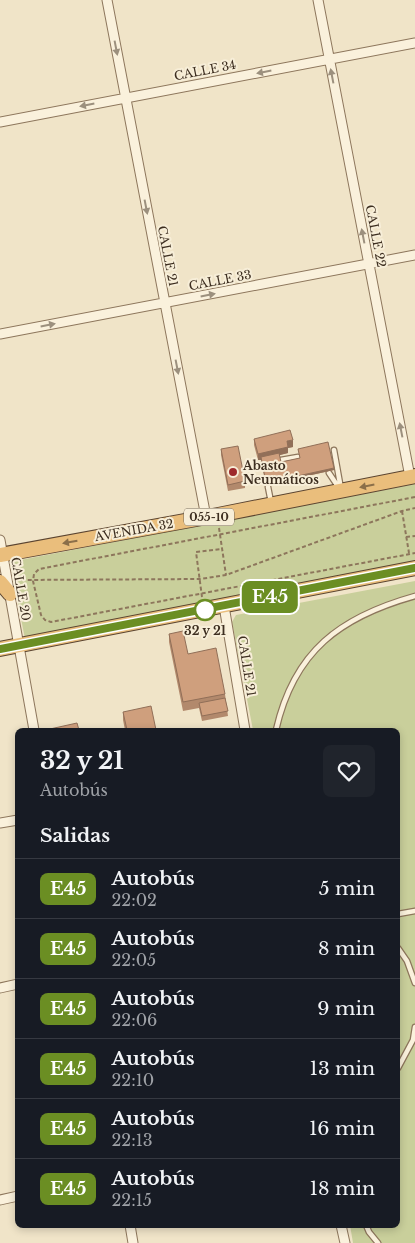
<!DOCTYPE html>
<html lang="es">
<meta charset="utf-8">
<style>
body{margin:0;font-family:"Libre Baskerville",serif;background:#20242c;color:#f1f3f6;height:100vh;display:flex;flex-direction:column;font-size:19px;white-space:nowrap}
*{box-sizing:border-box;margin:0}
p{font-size:16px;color:#9ea1a6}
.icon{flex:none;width:28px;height:28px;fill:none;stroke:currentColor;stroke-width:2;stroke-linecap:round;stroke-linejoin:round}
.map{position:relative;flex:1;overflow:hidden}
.drawer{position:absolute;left:15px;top:728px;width:385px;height:500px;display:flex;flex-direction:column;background:#171b24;border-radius:8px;box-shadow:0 2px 8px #0003}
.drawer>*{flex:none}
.badge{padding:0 10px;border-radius:8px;font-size:18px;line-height:32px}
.map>.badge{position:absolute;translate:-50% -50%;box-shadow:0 0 0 2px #fff}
h2{padding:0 25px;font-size:19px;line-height:45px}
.round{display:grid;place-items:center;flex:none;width:52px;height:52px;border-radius:8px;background:#20242c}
.headline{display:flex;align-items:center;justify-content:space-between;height:85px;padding:0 25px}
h1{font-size:24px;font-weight:700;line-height:38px}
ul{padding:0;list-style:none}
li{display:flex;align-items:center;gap:15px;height:60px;padding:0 25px;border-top:1px solid #363941}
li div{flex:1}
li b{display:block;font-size:19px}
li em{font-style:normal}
li .badge{min-width:55px;font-weight:700;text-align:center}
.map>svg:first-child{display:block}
.green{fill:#c9cf9b}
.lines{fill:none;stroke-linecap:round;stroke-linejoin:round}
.service-casing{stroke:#8d765c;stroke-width:7}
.minor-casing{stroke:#8d765c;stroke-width:11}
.trunk-casing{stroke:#5b4430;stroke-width:16}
.path{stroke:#8d765c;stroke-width:2;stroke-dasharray:4 2.5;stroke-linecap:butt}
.service{stroke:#faf1dc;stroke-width:4.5}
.minor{stroke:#faf1dc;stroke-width:9}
.trunk{stroke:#eabe7c;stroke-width:14}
.wall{fill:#b2896c}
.shaded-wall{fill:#916f58}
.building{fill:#cf9f7d;stroke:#916f58}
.oneway{fill:#9c907e}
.oneway2{fill:#8b6f49}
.line-casing{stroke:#fff;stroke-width:11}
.line{stroke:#6b8e23;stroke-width:8}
.poi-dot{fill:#9e2a2b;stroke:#f7eed8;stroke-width:2}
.stop-dot{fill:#fff;stroke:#6b8e23;stroke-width:2.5}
.labels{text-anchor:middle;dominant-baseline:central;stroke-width:4;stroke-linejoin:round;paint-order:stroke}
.shield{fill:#f7eed8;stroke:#756857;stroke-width:1}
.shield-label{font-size:11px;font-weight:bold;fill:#3d2e20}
.street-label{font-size:12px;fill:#3d2e20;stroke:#f7eed8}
.poi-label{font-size:12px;font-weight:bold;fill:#3d2e20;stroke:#f7eed8;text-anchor:start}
.stop-label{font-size:12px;font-weight:bold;fill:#3d2e20;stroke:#f7eed8}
</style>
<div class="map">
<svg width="415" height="1243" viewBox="0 0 415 1243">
<rect width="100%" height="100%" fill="#f0e4c8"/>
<path class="green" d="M415,484v79l-390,76 -15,-77z
M415,581v662h-62l-3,-18h48v-495h-145l-21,-108 4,-7z"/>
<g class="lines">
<g class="service-casing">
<path id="service" d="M334,450l7,39
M281,460l17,-3
M329,473l10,15
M268,487l3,15
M276,730c18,-79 64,-113 139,-134
M398,914l17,-3
M398,948l9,13 8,22
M398,1068l15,-28 2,-13
M366,1225l3,7 9,11"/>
</g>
<g class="minor-casing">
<path id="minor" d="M107,0l99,517
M318,0l92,477
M0,122l415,-79
M0,334l415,-79
M0,540l34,190
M224,606l21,124
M0,823l18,-3
M0,988l18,-4
M0,1200l18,-4
M130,1225l3,18
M341,1225l4,18"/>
</g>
<g class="trunk-casing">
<path id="trunk" d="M0,555l218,-40 197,-39
M0,582l10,12
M0,649l415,-81"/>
</g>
<path class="path" d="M415,497l-376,72 -5,5 -1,7 8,34 4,5 6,2 364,-69
M402,511l7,42
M219,528l7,47
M406,537l9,-1
M15,564l3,16 182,-1 26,-4 176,-64 13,-3
M202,597l-6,-45 26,-3"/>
<use href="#service" class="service"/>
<use href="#minor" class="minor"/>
<use href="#trunk" class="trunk"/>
</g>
<path class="wall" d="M254,439l39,8 -5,1v5l-9,2 2,7 19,-4 -2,-9 36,21 -68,15 -5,-25h-3l-4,-15z
M221,449l24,32v7l-17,3 -7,-36z
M169,634l56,60 3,22 -26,5 -3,-13 -16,3 -14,-69z
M123,712l33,18h-31l-2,-10z"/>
<path class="shaded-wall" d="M293,440v7l-5,1v5l-27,7v-3v3h-3v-6l29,-13z
M334,468v2l-68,15v-2z"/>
<path class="building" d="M290,430l3,10 -6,1 1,6 -30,7 -4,-15z
M328,442l6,26 -68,15 -5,-26 18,-4 2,9 19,-4 -2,-9z
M238,446l7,35 -17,4 -7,-36z
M183,631l5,23 28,-6 9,46 -42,8 -14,-68z
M225,698l3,13 -26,5 -3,-13z
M151,706l5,24h-29l-4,-18z
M77,723l2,7h-29v-1z"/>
<defs><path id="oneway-solid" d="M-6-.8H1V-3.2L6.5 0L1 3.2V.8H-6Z" transform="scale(1.25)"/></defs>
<g class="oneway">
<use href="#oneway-solid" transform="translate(116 48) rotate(79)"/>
<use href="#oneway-solid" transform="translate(264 72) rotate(169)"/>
<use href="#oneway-solid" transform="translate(332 76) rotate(-101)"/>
<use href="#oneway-solid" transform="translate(87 105) rotate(169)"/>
<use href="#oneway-solid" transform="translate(146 207) rotate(79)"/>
<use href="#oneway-solid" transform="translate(363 236) rotate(-101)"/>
<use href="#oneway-solid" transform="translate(208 295) rotate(-11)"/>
<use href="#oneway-solid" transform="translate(48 325) rotate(-11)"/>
<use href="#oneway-solid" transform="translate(177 367) rotate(79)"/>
<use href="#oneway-solid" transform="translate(401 430) rotate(-101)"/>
</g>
<g class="oneway2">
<use href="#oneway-solid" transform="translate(367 486) rotate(169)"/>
<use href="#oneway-solid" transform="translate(70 542) rotate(170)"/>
</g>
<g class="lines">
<g class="line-casing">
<path id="line" d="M0,649l415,-81"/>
</g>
<use href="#line" class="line"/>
</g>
<circle class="poi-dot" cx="233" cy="472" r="5"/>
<circle class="stop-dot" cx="205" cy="610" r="10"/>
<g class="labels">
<rect class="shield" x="184" y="508.5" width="50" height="17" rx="4"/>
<g class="shield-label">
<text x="209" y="517">055-10</text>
</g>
<g class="street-label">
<text transform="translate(205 70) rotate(-11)">CALLE 34</text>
<text transform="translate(376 236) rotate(79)">CALLE 22</text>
<text transform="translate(168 256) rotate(79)">CALLE 21</text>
<text transform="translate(220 280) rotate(-11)">CALLE 33</text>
<text transform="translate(134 530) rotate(-10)">AVENIDA 32</text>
<text transform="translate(21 589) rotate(80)">CALLE 20</text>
<text transform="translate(247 666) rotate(81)">CALLE 21</text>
</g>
<g class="poi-label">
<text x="243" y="465">Abasto<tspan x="243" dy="14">Neumáticos</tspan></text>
</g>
<g class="stop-label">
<text x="205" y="630">32 y 21</text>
</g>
</g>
</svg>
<b class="badge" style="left:270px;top:597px;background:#6b8e23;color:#fff">E45</b>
<section class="drawer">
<div class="headline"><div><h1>32 y 21</h1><p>Autobús</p></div><a class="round"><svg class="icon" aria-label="heart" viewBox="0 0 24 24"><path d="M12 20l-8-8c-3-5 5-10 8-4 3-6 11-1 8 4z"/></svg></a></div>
<h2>Salidas</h2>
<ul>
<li><span class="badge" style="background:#6b8e23;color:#fff">E45</span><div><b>Autobús</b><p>22:02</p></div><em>5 min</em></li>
<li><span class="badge" style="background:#6b8e23;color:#fff">E45</span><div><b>Autobús</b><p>22:05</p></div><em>8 min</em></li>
<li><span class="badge" style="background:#6b8e23;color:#fff">E45</span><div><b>Autobús</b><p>22:06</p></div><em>9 min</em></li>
<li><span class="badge" style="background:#6b8e23;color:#fff">E45</span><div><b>Autobús</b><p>22:10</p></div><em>13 min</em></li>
<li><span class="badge" style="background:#6b8e23;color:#fff">E45</span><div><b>Autobús</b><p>22:13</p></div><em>16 min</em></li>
<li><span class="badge" style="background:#6b8e23;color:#fff">E45</span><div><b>Autobús</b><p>22:15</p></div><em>18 min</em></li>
</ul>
</section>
</div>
